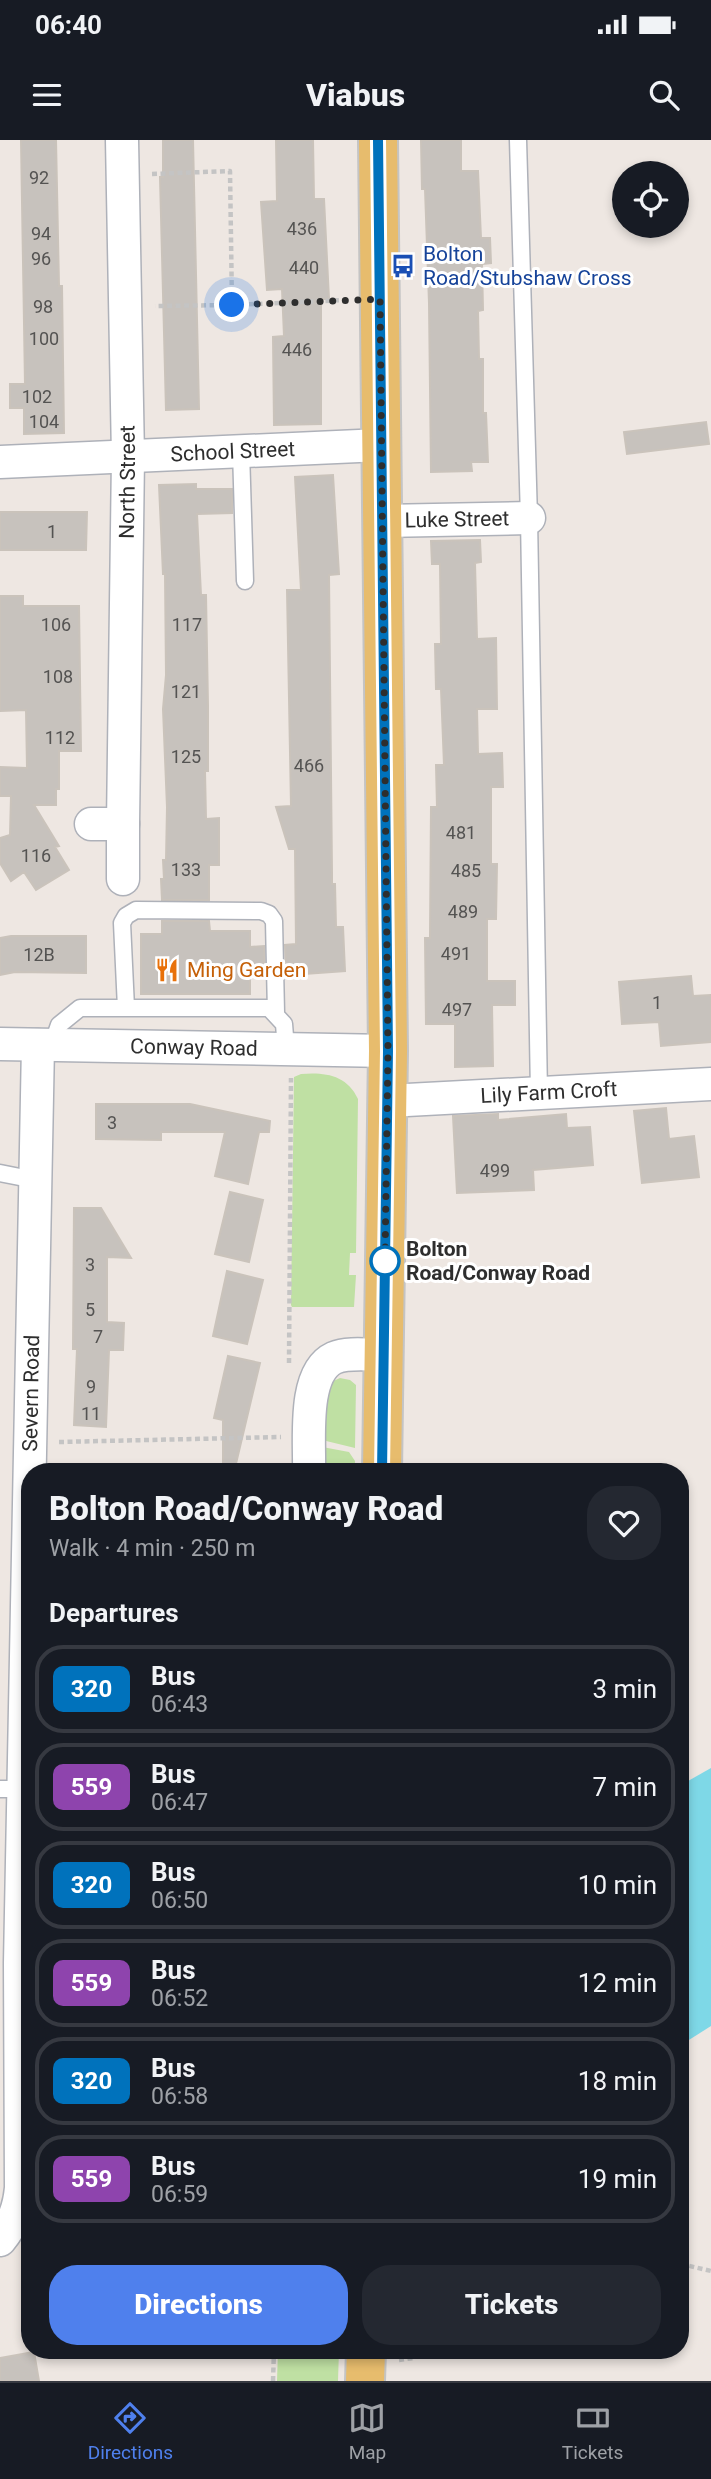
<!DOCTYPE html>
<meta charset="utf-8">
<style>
body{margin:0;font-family:Roboto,sans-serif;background:#242831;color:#f1f3f6;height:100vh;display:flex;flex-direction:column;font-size:26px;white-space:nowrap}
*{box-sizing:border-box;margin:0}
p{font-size:23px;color:#9ea1a6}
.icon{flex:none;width:38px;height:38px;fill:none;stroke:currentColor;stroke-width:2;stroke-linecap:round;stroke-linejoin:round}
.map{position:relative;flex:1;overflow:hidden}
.panel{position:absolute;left:21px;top:1323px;width:668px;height:896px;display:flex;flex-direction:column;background:#171b24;border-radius:28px;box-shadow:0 4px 10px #0003}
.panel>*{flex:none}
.badge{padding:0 14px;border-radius:10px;font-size:24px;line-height:46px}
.tools{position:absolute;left:612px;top:21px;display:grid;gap:14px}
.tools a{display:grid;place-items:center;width:77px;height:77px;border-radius:50%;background:#171b24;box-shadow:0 4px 10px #0003;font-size:35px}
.you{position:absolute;width:35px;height:35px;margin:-18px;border:5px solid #fff;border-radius:50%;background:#1a73e8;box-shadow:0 0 0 10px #1a73e833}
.map>.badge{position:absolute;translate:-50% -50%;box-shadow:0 0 0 4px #fff}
h2{padding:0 28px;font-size:26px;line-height:63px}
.round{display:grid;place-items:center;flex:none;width:74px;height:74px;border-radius:28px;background:#242831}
.overview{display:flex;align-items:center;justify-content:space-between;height:119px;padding:0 28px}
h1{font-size:33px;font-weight:800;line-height:52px}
.button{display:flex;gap:14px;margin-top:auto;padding:14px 28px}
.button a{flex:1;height:80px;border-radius:28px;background:#4f80ed;color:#fff;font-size:28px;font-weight:800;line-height:80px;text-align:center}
.button a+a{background:#242831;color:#f1f3f6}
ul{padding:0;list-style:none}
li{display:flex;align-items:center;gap:21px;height:88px;margin:0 14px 10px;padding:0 14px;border:4px solid #363941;border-radius:28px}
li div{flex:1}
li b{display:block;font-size:26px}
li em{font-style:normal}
li .badge{min-width:77px;font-weight:700;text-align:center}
.status{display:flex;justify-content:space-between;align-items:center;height:49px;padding:0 35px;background:#171b24;direction:ltr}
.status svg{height:19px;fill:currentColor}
header{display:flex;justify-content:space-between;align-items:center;height:91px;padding:0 28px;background:#171b24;font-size:32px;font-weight:800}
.dock{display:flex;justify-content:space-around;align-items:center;height:98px;border-top:2px solid #363941;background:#171b24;font-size:19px;color:#9ea1a6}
.dock a{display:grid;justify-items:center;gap:4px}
.dock .on{color:#4f80ed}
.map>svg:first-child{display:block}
.green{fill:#bfe0a3}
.water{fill:#7ed8e7}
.building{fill:#c7c2bd;stroke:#cac3bb;stroke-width:2}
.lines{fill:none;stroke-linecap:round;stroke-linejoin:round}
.lane-casing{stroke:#aeb1b9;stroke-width:19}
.street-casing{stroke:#aeb1b9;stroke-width:35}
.primary-casing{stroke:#c4c4c4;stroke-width:42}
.path{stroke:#c4c4c4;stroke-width:4.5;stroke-dasharray:5 3.5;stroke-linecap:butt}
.lane{stroke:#fff;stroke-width:16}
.street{stroke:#fff;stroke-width:32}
.primary{stroke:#e7bc6d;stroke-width:38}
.line-casing{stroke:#fff;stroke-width:16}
.line{stroke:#0072bc;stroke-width:10}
.walk{stroke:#2e2e2e;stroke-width:7;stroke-dasharray:0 12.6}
.stop-dot{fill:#fff;stroke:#0072bc;stroke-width:3.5}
.labels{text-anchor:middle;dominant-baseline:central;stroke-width:6;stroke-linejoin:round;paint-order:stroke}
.number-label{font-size:18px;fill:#545352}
.transit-label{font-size:21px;fill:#164399;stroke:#fff;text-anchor:start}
.street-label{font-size:21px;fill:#2e2e2e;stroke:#fff}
.food-label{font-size:21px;fill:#c56008;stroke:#fff;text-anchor:start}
.stop-label{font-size:21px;font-weight:bold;fill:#2e2e2e;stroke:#fff;text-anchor:start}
</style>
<div class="status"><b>06:40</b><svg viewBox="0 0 49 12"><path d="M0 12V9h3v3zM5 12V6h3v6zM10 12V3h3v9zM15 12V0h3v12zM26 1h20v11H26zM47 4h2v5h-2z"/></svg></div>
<header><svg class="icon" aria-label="menu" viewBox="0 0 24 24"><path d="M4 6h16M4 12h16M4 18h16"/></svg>Viabus<svg class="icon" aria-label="search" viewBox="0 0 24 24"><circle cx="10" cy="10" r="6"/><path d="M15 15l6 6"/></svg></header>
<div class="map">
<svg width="711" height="2241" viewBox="0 0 711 2241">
<rect width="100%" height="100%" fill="#eee7e2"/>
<path class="green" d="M301,934c24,-2 46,1 57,25l-2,154h-6l-1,22h7l-2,32h-62l-1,-2 3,-228z
M340,1238l10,2 6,5 -1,63 -37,-9 11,-56z
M317,1306l32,6 6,9v11h-38z
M278,2210h61l-1,31h-61z"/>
<path class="water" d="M711,1628v258l-30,19v-260z"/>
<path class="building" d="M21,0h35l3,146h3l2,147 -40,1v-26h-14v-24h15z
M163,0h30l6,269 -33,1 -6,-233h3z
M276,0h37l1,59h10l5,100h-8v125l-47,1 -1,-88 11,-1 -2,-47 -15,1 -6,-88 16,-1z
M421,0h40v31h17l3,67h9l1,25 -9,1 1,46 -5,1 1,48h4v54h3l2,49h-17l1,9 -41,1 -2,-169 -4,-114h-3z
M706,282l3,22 -82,10 -3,-22z
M333,335l6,99 -10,1 3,298v11h3l1,43h7l2,44 -40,3v-5l-19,1 -1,-25 11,-1 -1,-95h-6l-13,-42 15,-1 -4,-216h14l-6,-113z
M196,344v5h36v24l-35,1 4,81h5l2,111v65h-3l1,48 13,-1v47h-10v35h-47l-1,-21h3l-1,-19h3l1,-53 -4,-98 3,-34 -1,-101h-2l-4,-89z
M0,372h87l-1,38h-86z
M480,400l1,22 -6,1 2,76 19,-1 1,71h-20l1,45 24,-1 1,34h-12v77h6l-1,55h-9v62h28v24h-23l1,61 -38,1v-43h-29l-1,-86h5l1,-131h6l-1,-42h8l-3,-76h-5l-1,-45h6l-1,-80h-8l-1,-23z
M0,456h23v10h56l2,145h-22v38h-3v16h-22l25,41 -4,1 14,23 -33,20 -12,-18 -13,9 -11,-18v-25l10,-3 1,-39h-11v-29l27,1 -1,-58 -26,1z
M162,781h47l1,10h40v16l14,-1 1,26 -15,1v21h-109v-60h21z
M11,796h75v37l-71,-1 -15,3v-37z
M691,836l2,20 18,-1v47l-50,4 -2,-24 -37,2 -3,-42z
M96,964h94l80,17 -1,11h-10l-11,52 -33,-8 10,-44h-64v8l-65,-1z
M666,968l3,31 25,-3 5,41 -57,6 -8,-72z
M498,974v6l68,-6 1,14 23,-1 3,38 -60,5 1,20 -77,3 -4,-77z
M230,1052l33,8 -14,62 -34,-8z
M74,1068h27l30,50 -24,-1v65l17,1 -1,27h-14l-3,77 -32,-2 3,-76h-4z
M227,1131l36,9 -16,64 -34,-8z
M228,1216l32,7 -26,109h-11v-52l-9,-2z
M34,2212l5,29h-39v-23z"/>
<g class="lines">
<g class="lane-casing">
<path id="lane" d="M518,0l11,378 10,576
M241,311l4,130
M126,868l-4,-85 4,-7 10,-6 125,1 8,3 5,7 2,92
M52,905l7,-20 21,-17h189l15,16 2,25
M0,1033l35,7
M0,1649h23"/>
</g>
<g class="street-casing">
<g id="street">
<path id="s1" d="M0,322l381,-17"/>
<path id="s2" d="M383,381l146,-3"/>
<path id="s3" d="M91,684h32l5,-367 -6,-317"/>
<path d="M123,739v-55"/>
<path id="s4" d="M0,904l388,7"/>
<path id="s5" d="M388,961l323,-17"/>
<path d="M309,1332c1,-31 -7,-99 25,-114 14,-6 34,-3 50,-3"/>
<path id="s6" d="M0,2100c13,-16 19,-31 21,-52l-1,-225 18,-918"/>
</g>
</g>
<g class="primary-casing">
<path id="primary" d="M378,0l10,911 -6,421
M365,2241l1,-31"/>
</g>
<path class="path" d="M152,34l78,-3 2,134 -77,1
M232,165l115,-5
M289,1223l2,-285
M59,1302l222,-5
M681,2124l30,7
M399,2220l15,-2 4,-8
M273,2241l1,-31"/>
<use href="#lane" class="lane"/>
<use href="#street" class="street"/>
<use href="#primary" class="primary"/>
</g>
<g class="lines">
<g class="line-casing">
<path id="line" d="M378,0l10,911 -6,421"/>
</g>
<use href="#line" class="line"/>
<path class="walk" d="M232,165l148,-6 8,752 -3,210"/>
</g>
<defs>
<g id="bus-bare" transform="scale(1.89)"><path d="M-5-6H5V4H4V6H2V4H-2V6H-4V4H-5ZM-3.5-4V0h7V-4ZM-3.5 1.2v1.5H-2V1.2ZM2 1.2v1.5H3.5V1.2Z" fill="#1a4fb4" stroke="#fff" stroke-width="2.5" paint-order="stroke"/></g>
<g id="restaurant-bare" transform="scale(1.89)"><path d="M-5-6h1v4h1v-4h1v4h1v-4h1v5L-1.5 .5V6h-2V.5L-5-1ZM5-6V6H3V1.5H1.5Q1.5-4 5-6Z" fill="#e8710a" stroke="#fff" stroke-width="2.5" paint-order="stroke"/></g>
</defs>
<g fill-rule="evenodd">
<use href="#bus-bare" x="403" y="126"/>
<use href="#restaurant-bare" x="167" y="830"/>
</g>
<circle class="stop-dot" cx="385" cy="1121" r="14"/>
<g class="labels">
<g class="number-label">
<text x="39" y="37">92</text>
<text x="302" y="88">436</text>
<text x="41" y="93">94</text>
<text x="41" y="118">96</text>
<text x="304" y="127">440</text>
<text x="43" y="166">98</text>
<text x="44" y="198">100</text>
<text x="297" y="209">446</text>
<text x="37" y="256">102</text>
<text x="44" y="281">104</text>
<text x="52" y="391">1</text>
<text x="56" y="484">106</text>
<text x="187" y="484">117</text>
<text x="58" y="536">108</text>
<text x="186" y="551">121</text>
<text x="60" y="597">112</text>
<text x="186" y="616">125</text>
<text x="309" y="625">466</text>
<text x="461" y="692">481</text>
<text x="36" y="715">116</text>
<text x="186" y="729">133</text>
<text x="466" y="730">485</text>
<text x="463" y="771">489</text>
<text x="456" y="813">491</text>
<text x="39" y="814">12B</text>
<text x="657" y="862">1</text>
<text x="457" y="869">497</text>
<text x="112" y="982">3</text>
<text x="495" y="1030">499</text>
<text x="90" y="1124">3</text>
<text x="90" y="1169">5</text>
<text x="98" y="1196">7</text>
<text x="91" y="1246">9</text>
<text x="91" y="1273">11</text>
</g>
<g class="transit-label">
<text x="423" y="114">Bolton<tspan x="423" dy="24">Road/Stubshaw Cross</tspan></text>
</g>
<g class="street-label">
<text stroke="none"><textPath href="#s1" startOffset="233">School Street</textPath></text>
<text stroke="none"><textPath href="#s3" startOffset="374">North Street</textPath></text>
<text stroke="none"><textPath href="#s2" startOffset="74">Luke Street</textPath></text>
<text stroke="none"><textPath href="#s4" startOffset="194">Conway Road</textPath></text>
<text stroke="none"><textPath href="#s5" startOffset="161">Lily Farm Croft</textPath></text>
<text stroke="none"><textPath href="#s6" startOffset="852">Severn Road</textPath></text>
</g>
<g class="food-label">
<text x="187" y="830">Ming Garden</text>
</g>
<g class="stop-label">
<text x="406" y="1109">Bolton<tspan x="406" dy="24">Road/Conway Road</tspan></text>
</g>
</g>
</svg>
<div class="tools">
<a><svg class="icon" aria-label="locate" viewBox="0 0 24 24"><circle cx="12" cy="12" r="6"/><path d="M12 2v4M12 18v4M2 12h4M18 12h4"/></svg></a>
</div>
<div class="you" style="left:232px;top:165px"></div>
<section class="panel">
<div class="overview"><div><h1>Bolton Road/Conway Road</h1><p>Walk · 4 min · 250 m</p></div><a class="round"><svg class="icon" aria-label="heart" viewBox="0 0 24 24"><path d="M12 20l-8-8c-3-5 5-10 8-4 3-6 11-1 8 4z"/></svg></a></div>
<h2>Departures</h2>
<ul>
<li><span class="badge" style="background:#0072bc;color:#fff">320</span><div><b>Bus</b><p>06:43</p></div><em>3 min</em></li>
<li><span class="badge" style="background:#8e44ad;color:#fff">559</span><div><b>Bus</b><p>06:47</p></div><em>7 min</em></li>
<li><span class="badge" style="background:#0072bc;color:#fff">320</span><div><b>Bus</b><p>06:50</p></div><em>10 min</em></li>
<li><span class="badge" style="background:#8e44ad;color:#fff">559</span><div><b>Bus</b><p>06:52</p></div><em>12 min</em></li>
<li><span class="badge" style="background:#0072bc;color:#fff">320</span><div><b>Bus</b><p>06:58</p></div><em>18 min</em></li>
<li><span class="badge" style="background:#8e44ad;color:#fff">559</span><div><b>Bus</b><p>06:59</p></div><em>19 min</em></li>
</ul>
<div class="button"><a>Directions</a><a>Tickets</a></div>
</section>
</div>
<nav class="dock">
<a class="on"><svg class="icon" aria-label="directions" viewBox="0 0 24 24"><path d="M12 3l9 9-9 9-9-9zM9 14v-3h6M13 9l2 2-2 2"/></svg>Directions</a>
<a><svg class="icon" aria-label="map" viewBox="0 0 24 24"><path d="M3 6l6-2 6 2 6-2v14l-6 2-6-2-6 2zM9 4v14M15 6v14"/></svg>Map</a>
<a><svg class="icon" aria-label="tickets" viewBox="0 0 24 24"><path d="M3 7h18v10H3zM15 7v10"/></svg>Tickets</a>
</nav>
